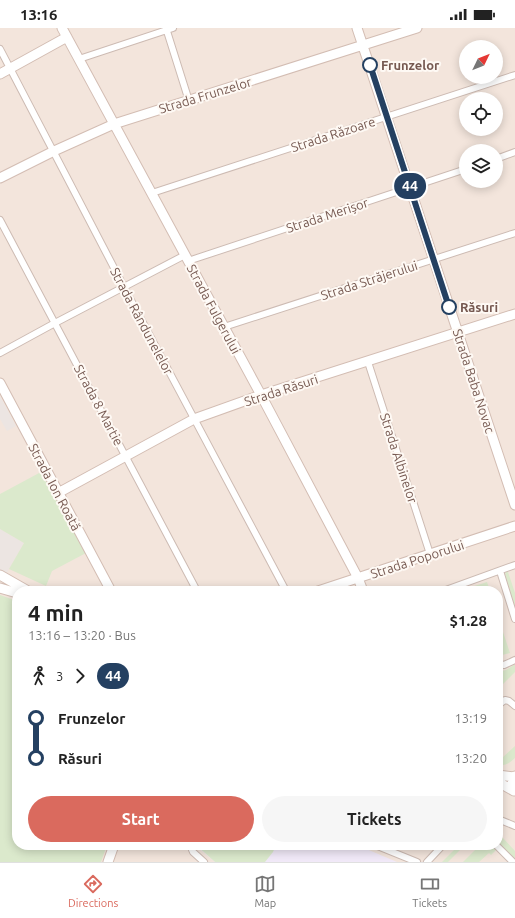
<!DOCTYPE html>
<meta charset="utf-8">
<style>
body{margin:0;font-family:Ubuntu,sans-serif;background:#f6f6f6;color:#222;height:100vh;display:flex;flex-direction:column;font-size:15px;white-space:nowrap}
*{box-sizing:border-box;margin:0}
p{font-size:13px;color:#767676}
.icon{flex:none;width:22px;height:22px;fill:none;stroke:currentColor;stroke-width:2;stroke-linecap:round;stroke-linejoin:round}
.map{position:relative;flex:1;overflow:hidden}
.sheet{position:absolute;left:12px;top:558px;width:491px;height:264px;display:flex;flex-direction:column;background:#fff;border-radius:16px;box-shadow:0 2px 10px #0003}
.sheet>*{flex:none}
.badge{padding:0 8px;border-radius:13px;font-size:14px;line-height:26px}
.needle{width:26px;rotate:47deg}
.buttons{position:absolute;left:459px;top:12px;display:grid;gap:8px}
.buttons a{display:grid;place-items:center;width:44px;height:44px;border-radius:50%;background:#fff;box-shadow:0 2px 10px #0003;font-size:20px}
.map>.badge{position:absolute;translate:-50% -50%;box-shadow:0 0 0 2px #fff}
.legs{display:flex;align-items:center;gap:6px;height:44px;padding:0 16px;font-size:13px}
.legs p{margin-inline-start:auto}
.overview{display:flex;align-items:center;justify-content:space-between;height:68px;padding:0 16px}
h1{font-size:22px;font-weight:600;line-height:30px}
.primary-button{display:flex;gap:8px;margin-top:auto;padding:8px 16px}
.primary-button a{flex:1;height:46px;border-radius:24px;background:#da6a5e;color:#fff;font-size:16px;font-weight:600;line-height:46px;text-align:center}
.primary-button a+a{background:#f6f6f6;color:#222}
ul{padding:0 16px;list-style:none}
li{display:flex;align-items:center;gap:14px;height:40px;font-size:15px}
li i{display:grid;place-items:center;width:6px;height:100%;margin:0 5px;background:currentColor}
li i::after{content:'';width:10px;height:10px;margin:-5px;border:3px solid;border-radius:50%;background:#fff}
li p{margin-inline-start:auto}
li:first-child i{background:linear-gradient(#0000 50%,currentColor 0)}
li:last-child i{background:linear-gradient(currentColor 50%,#0000 0)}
.status{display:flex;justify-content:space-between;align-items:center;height:28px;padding:0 20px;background:#fff;direction:ltr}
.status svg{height:11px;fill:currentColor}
.tab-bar{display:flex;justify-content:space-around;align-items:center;height:56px;border-top:1px solid #e0e0e0;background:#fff;font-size:11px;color:#767676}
.tab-bar a{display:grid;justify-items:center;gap:2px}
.tab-bar .current{color:#da6a5e}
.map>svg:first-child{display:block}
.residential{fill:#f3e5dc;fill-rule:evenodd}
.industrial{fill:#ece5e2}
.education{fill:#f1e9f8}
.green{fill:#dbe9cc}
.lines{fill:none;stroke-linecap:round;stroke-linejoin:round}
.street-casing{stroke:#cdbbb3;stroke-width:8}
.secondary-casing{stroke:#d3bdb3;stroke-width:11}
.street{stroke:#fff;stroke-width:6}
.secondary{stroke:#fff;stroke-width:9}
.line-1-casing{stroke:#fff;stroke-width:9}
.line-1{stroke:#244061;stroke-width:6}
.stop-1-dot{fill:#fff;stroke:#244061;stroke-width:2}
.labels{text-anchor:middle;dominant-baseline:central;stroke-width:4;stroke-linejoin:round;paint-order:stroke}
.stop-label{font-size:13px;font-weight:bold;fill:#765951;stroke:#fef9f4;text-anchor:start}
.street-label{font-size:13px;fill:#765951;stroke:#fef9f4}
</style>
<div class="status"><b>13:16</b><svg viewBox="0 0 49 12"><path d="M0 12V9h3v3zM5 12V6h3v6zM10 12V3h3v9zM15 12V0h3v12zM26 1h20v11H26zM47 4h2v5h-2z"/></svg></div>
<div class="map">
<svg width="515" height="834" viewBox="0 0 515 834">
<rect width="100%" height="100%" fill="#fbf4ed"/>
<path class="residential" d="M0,0h515v834h-515zM466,19h30v30h-30zM466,71h30v30h-30zM466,123h30v30h-30zM17,563h481v254h-481z"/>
<path class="industrial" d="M0,368l16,30 -9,5 -7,-12z
M0,501l24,14 -18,31 -6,-3z"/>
<path class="education" d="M195,817h162l40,17h-182z"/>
<path class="green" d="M41,444l45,81 -34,18 -6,15 -37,-17 15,-26 -24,-14v-35z
M507,541l8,24v14l-10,-33z
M487,554l3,9h-31z
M0,567l17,6v244h90l-6,17h-101z
M498,589l12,36 -12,3z
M514,637h1v7l-15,15 -2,-2v-13l8,-2z
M515,718v12c-5,5 -10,8 -17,7v-6l4,-1z
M502,809l13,14v9l-15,-15 -1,-4z
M198,817h78l-3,7 -8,10h-50l-18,-16z
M459,817h6l-17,17h-6z
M480,817h11l5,5 -5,5 -2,-2 -10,9h-16z"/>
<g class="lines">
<g class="street-casing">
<path id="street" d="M166,0l23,73
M0,21l124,238 162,304
M79,31l94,-31
M496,131l19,-7
M152,165l363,-118
M0,192l197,371
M188,233l278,-92
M224,299l291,-94
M0,325l55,-30 130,-68
M368,334l62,192
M500,543l15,48
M443,563l72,-26
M498,636l6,1 11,-5
M498,677l7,-5 4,1 6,5
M498,791l17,7
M190,817l3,7 11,10
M375,817l42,17
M496,817l17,17
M427,834l16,-17"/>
</g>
<g class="secondary-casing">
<path id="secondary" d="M62,0l199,367 97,183 5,13
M357,0l158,477
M0,46l67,-37
M0,150l54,-27 60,-27 303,-96
M0,355l111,208
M58,465l136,-74 67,-24 254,-81
M0,547l28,16
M0,560l17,5
M318,563l197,-65
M498,747l16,2
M515,748c-4,5 -4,11 0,15
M498,754l16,9
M108,834l6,-17"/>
</g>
<use href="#street" class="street"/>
<use href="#secondary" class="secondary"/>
</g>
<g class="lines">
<g class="line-1-casing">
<path id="line-1" d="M370,37l79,242"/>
</g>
<use href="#line-1" class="line-1"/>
</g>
<g class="stop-1-dot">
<circle cx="370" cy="37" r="7"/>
<circle cx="449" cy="279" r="7"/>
</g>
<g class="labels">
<g class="stop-label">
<text x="381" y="37">Frunzelor</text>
<text x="460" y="279">Răsuri</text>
</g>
<g class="street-label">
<text transform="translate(205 67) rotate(-17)">Strada Frunzelor</text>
<text transform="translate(333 106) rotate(-18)">Strada Răzoare</text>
<text transform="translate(327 187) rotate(-18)">Strada Merișor</text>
<text transform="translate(369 252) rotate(-18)">Strada Străjerului</text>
<text transform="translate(214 281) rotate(62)">Strada Fulgerului</text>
<text transform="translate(142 293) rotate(62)">Strada Rândunelelor</text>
<text transform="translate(474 353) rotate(72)">Strada Baba Novac</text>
<text transform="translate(281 362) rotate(-18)">Strada Răsuri</text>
<text transform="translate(99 377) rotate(62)">Strada 8 Martie</text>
<text transform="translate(399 430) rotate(72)">Strada Albinelor</text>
<text transform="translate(55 459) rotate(62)">Strada Ion Roată</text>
<text transform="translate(417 531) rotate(-18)">Strada Poporului</text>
</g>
</g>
</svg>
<div class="buttons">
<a><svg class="needle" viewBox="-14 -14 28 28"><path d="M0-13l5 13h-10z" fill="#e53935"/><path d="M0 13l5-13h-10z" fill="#767676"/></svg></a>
<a><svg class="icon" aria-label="locate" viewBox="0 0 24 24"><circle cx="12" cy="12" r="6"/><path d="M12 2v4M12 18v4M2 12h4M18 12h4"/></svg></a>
<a><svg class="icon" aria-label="layers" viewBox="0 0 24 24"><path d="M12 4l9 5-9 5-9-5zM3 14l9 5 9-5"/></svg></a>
</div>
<b class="badge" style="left:410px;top:158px;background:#244061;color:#fff">44</b>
<section class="sheet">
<div class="overview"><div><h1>4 min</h1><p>13:16 – 13:20 · Bus</p></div><b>$1.28</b></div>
<div class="legs"><svg class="icon" aria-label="walk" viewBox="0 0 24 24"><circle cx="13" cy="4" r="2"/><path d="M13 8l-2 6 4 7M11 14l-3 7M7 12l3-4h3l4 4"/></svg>3<svg class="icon" aria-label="forward" viewBox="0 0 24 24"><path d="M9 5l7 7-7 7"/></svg><b class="badge" style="background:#244061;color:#fff">44</b></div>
<ul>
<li><i style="color:#244061"></i><b>Frunzelor</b><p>13:19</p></li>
<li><i style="color:#244061"></i><b>Răsuri</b><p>13:20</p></li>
</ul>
<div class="primary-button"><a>Start</a><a>Tickets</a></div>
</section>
</div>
<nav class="tab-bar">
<a class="current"><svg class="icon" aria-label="directions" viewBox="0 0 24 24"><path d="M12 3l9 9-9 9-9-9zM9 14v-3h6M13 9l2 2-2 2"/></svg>Directions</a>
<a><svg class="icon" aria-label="map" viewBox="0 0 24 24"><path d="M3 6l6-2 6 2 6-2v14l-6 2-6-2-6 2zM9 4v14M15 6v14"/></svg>Map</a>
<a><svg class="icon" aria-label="tickets" viewBox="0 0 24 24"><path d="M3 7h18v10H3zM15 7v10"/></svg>Tickets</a>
</nav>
